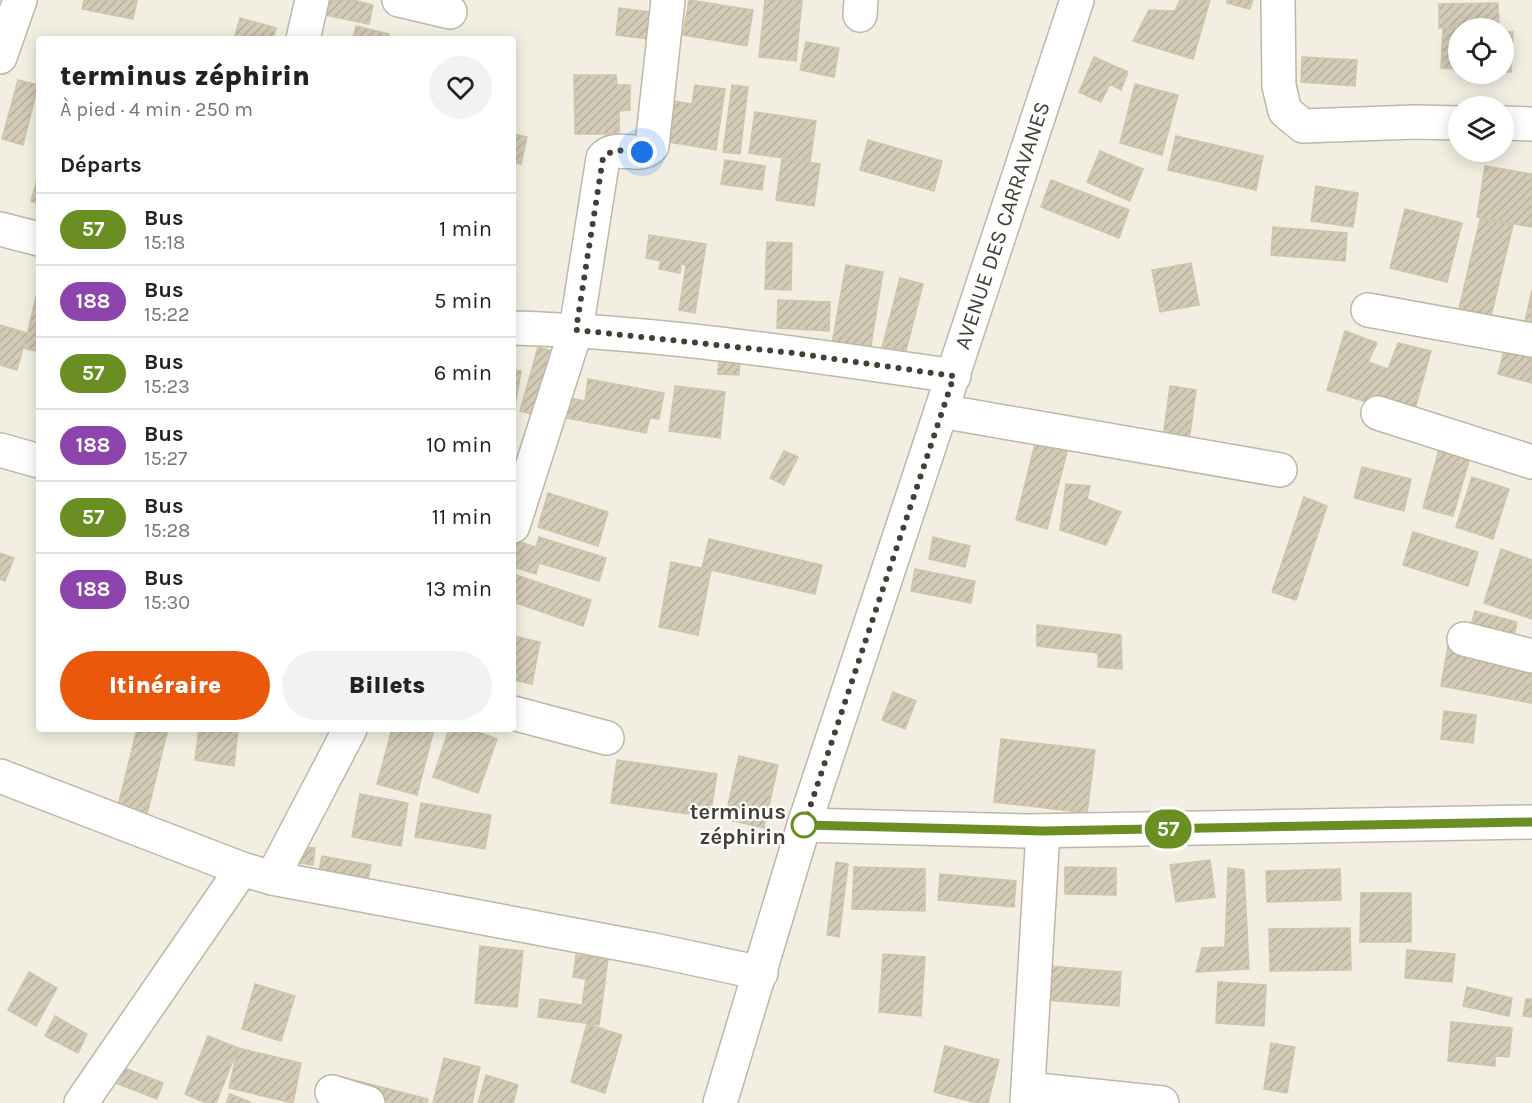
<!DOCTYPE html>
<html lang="fr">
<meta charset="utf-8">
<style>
body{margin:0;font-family:Karla,sans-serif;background:#f2f2f2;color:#222;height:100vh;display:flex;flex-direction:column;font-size:22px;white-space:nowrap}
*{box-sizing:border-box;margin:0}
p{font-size:20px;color:#767676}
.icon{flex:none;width:33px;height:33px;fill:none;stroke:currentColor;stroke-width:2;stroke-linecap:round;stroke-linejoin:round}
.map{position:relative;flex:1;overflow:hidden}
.drawer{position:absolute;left:36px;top:36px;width:480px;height:696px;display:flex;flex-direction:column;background:#fff;border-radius:6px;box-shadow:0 3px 15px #0003}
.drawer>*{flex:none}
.badge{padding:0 12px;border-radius:20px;font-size:21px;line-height:39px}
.fabs{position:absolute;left:1448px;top:18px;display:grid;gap:12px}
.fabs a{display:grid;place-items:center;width:66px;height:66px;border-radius:50%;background:#fff;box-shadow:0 3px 15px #0003;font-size:30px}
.you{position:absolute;width:30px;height:30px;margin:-15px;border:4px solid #fff;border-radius:50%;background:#1a73e8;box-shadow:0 0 0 9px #1a73e833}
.map>.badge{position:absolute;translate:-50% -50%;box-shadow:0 0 0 3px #fff}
h2{padding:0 24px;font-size:22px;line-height:54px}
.round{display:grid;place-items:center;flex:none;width:63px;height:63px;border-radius:32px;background:#f2f2f2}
.summary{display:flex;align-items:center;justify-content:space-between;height:102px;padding:0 24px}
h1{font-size:28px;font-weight:800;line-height:45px}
.action{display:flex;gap:12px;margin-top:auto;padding:12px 24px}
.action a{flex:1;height:69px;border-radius:36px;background:#ea580c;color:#fff;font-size:24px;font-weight:800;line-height:69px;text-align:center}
.action a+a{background:#f2f2f2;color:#222}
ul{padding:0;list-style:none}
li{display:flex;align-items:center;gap:18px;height:72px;padding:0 24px;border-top:2px solid #e0e0e0}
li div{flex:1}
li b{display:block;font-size:22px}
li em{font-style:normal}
li .badge{min-width:66px;font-weight:700;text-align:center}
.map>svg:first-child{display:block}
.building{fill:url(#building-hatch);stroke:#d0c4aa;stroke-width:1.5}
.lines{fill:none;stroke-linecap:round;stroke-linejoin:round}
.minor-casing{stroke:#beb7a5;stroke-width:36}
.minor{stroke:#fff;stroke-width:33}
.line-casing{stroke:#fff;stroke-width:14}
.line{stroke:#6b8e23;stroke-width:9}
.walk{stroke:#443f33;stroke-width:6;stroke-dasharray:0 10.8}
.stop-dot{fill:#fff;stroke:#6b8e23;stroke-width:3}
.labels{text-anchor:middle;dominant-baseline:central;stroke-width:4.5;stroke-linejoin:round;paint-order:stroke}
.street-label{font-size:22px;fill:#443f33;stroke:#fff}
.stop-label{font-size:22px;font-weight:bold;fill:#443f33;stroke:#fff;text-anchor:end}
</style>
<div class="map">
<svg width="1532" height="1103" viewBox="0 0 1532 1103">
<defs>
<pattern id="building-hatch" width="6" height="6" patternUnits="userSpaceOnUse" patternTransform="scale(1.5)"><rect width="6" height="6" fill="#d4cbb7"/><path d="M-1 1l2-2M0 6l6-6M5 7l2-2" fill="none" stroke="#b7af9e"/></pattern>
</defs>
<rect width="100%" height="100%" fill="#f2efe2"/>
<path class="building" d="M84,0h53l-4,19 -51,-10z
M323,0h30l20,5 -4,19 -49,-10z
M689,0l64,10 -6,36 -64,-11z
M765,0h37l-6,61 -37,-4z
M1180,0h30l-17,59 -60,-18 16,-31 26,1z
M1227,0h26l-3,9 -23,-6z
M1498,3l1,23 -60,2v-24z
M619,8l32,4 -2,27 -33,-4z
M240,18l36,10 -3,11h-39z
M356,26l33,8 -1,5h-35z
M1443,29h15v40l-17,-1z
M1503,32h10l-2,40h-8z
M806,42l33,6 -5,29 -34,-7z
M1094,57l34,15 -7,18 -11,-6 -9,18 -22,-10z
M1302,57l55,3 -2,26 -54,-4z
M574,75h42l1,10h13v25l-11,1v23h-44z
M18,80l20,5 -15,60 -21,-6z
M1135,84l43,11 -16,60 -42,-12z
M695,85l30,4 -9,61 -48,-8 6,-41 18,3z
M732,85l16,2 -8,67 -17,-2z
M755,112l61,9 -6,41 -61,-9z
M513,134l14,3 -6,27 -8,-2z
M1176,136l87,20 -7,34 -88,-20z
M868,140l74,21 -8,30 -74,-21z
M1100,151l43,18 -13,32 -43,-19z
M782,159l38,5 -6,42 -38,-6z
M725,160l40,6 -3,24 -41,-6z
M1485,166l47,8v53l-55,-10z
M39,173v31l-8,-3z
M1051,180l78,30 -10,28 -78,-31z
M1316,186l42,7 -5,34 -42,-6z
M1405,209l57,14 -15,59 -57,-14z
M1480,219l33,6 -23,95 -32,-7z
M1273,227l74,6 -2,28 -74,-6z
M649,235l57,9 -11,69 -16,-3 7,-45 -5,-1 -1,9 -21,-4 2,-8 -15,-3z
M767,242l25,1 -1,47 -26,-1z
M1191,263l8,42 -39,7 -8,-42z
M846,265l37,7 -13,79 -38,-7z
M900,278l23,6 -19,74 -23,-6z
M39,284v68l-15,-4z
M1532,290v38l-8,-2z
M778,300l52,2 -1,29 -52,-3z
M0,325l27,8 -10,37 -17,-5z
M1345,331l32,12 -9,19 20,7 10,-26 33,8 -18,65 -86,-26z
M538,347l15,4 -17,64 -16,-4z
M1505,347l27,7v29l-34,-9z
M719,354l21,1 -1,20 -21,-1z
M513,370l8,1 -5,30h-3z
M588,379l76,14 -5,26 -9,-1 -4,15 -91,-17 4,-20 26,5z
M675,386l50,6 -5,46 -51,-7z
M1170,386l26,4 -7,51 -26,-4z
M1035,444l32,8 -20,77 -31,-9z
M1440,446l31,8 -18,62 -30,-8z
M784,451l14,6 -14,28 -14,-7z
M1362,467l49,12 -7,32 -50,-13z
M1472,477l37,12 -16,50 -37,-12z
M1066,484l24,2 -3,13 34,13 -15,33 -46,-15z
M548,493l60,19 -10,34 -60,-19z
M1304,497l23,9 -31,94 -24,-8z
M1413,532l65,20 -10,34 -65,-21z
M539,537l67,21 -7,23 -60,-18 -3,11 -23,-7v-15l3,-11 20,6z
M933,537l37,9 -5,21 -36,-8z
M709,539l113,26 -7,29 -113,-26z
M1501,549l31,11v59l-48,-16z
M0,553l14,5 -9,23 -5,-2z
M671,562l40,8 -13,65 -39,-8z
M915,569l60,12 -4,22 -60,-12z
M513,574l78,26 -8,26 -70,-24z
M1475,611l42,11 -4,19 -43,-11z
M1037,625l84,10 1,34 -24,-2v-14l-61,-7z
M513,636l27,6 -8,42 -19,-4z
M1449,640l83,15 -1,48 -90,-17z
M893,692l23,9 -11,28 -23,-9z
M1444,711l32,4 -3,28 -32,-4z
M137,729h31l-21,85 -29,-8z
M199,729h39l-4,37 -39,-6z
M392,729h42l-17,66 -40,-11z
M449,729h21l27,10 -19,54 -45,-16z
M1001,739l94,11 -8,63 -93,-11z
M739,756l39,9 -14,63 -39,-9z
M617,760l100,14 -7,43 -99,-14z
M360,794l48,9 -7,43 -49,-9z
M421,803l70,12 -6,34 -70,-12z
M301,847l14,1 -2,17 -13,-2z
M322,856l49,9 -3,15 -49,-9z
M1210,860l5,37 -39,5 -6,-37z
M836,862l12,2 -9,73 -12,-2z
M854,867l71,2v42l-73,-2z
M1065,867l51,1v27l-51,-1z
M1228,868l16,2 5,99 -53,3 6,-24 23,-1z
M1340,869l1,31 -74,2 -1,-31z
M940,874l76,7 -2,26 -76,-7z
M1361,893h50v49h-51z
M1350,928l1,42 -81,1 -1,-42z
M480,946l43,5 -6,56 -42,-4z
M1407,950l48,4 -3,28 -47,-4z
M883,954l42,3 -4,59 -42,-4z
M576,955l32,4 -9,66 -61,-8 2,-18 42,6 4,-26 -13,-2z
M1048,966l73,6 -2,34 -73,-6z
M29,972l28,16 -21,38 -28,-16z
M1218,982l48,3 -2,41 -48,-3z
M255,984l40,12 -14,45 -39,-12z
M1467,987l45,11 -3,18 -46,-10z
M1526,999h6v18l-9,-1z
M55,1016l32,18 -9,19 -33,-17z
M1451,1022l61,6 -3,29 -14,-1v10l-47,-5z
M587,1024l35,11 -17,58 -34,-11z
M208,1036l30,12 -22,55h-10l-21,-9z
M1271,1043l24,4 -8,46 -23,-4z
M945,1046l54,14 -11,43h-11l-43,-11z
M238,1048l63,15 -8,40 -64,-15z
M444,1058l36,9 -8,36h-39z
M119,1066l44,17 -6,16 -44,-17z
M334,1075l94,24 -1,4h-45l-51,-13z
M486,1075l32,10 -5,18h-35z
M230,1094l20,8 -1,1h-23z"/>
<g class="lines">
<g class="minor-casing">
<g id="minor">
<path d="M399,0l51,12"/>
<path d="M1278,0l1,86 6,25 18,15 112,-4 43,1"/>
<path d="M860,15l1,-15"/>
<path d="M303,39l9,-39"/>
<path d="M0,57l20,-57"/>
<path d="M1503,123l29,1"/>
<path d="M0,229l39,10"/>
<path d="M1368,310l164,30"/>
<path d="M513,328c148,4 295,27 441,48"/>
<path d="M941,411l339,59"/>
<path d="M1378,413l154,49"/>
<path d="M0,450l39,11"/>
<path d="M513,526l63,-196 27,-172c14,-16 37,3 49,-12l16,-146"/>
<path d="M1464,639l68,17"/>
<path d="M513,713l94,25"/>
<path d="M0,776l242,93"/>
<path d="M804,825l223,6 505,-9"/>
<path d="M272,878l78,-149"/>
<path d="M1028,1089l134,14"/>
<path d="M332,1092l36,11"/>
<path d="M81,1103l161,-234 30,9 382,72 107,23"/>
<path id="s1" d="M720,1103l84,-278 273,-825"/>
<path d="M1027,1103l16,-272"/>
</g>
</g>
<use href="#minor" class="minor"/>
</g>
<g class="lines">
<g class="line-casing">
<path id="line" d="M804,825l239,6 489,-9"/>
</g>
<use href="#line" class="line"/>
<path class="walk" d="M642,152c-14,-1 -29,-5 -39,6l-27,172 217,23 161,23 -150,449"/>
</g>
<circle class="stop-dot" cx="804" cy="825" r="12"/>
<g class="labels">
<g class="street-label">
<text stroke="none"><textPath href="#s1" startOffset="922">AVENUE DES CARRAVANES</textPath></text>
</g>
<g class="stop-label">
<text x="786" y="812">terminus<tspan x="786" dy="25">zéphirin</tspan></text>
</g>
</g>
</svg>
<div class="fabs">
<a><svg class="icon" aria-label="locate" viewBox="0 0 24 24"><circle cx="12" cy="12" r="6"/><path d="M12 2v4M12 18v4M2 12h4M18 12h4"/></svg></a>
<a><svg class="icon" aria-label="layers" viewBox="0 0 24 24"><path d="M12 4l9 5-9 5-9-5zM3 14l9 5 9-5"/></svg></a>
</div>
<div class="you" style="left:642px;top:152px"></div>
<b class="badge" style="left:1168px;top:829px;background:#6b8e23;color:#fff">57</b>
<section class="drawer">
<div class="summary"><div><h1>terminus zéphirin</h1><p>À pied · 4 min · 250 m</p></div><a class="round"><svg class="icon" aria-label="heart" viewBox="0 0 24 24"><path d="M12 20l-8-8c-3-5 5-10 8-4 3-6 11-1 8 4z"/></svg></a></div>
<h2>Départs</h2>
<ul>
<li><span class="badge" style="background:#6b8e23;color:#fff">57</span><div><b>Bus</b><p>15:18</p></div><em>1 min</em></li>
<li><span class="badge" style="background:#8e44ad;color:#fff">188</span><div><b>Bus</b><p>15:22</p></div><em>5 min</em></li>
<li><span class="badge" style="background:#6b8e23;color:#fff">57</span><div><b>Bus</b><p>15:23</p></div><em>6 min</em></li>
<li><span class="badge" style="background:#8e44ad;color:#fff">188</span><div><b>Bus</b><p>15:27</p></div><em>10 min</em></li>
<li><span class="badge" style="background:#6b8e23;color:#fff">57</span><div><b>Bus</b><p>15:28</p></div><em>11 min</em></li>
<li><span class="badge" style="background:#8e44ad;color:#fff">188</span><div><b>Bus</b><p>15:30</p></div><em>13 min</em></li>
</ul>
<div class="action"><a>Itinéraire</a><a>Billets</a></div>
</section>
</div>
